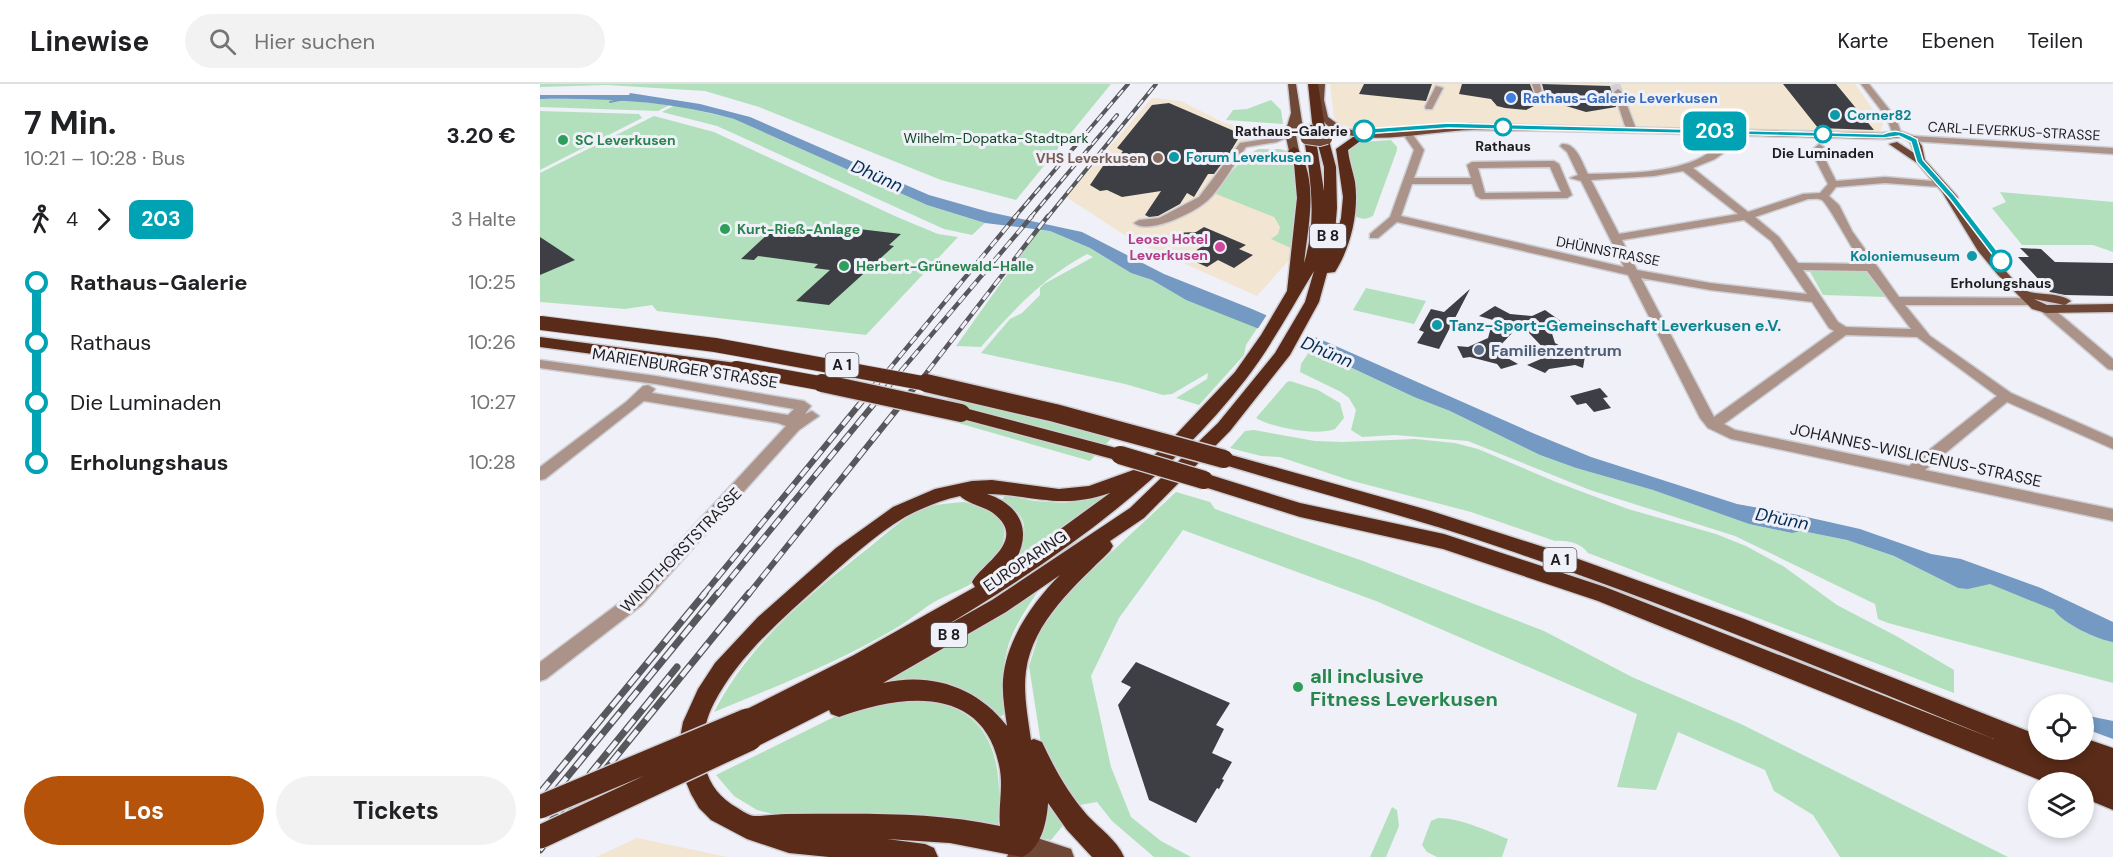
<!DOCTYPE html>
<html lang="de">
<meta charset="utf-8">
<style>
body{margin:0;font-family:"DM Sans",sans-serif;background:#f2f2f2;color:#202124;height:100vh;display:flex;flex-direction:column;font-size:22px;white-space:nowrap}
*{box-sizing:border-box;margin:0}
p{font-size:20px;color:#757577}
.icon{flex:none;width:33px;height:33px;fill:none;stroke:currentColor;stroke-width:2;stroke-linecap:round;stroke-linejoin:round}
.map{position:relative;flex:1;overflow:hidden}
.panel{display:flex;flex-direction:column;background:#fff;width:540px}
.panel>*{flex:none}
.badge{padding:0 12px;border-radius:9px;font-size:21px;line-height:39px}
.tools{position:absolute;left:1488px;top:610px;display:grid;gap:12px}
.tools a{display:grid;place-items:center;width:66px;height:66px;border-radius:50%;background:#fff;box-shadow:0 3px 9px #0003;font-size:30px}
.map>.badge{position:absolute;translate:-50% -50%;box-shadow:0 0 0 3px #fff}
.legs{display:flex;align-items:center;gap:9px;height:66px;padding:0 24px;font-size:20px}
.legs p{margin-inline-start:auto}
.summary{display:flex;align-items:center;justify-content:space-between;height:102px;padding:0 24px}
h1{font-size:33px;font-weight:700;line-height:45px}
.primary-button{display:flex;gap:12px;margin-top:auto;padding:12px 24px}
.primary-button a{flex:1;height:69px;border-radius:36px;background:#b45309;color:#fff;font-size:24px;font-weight:700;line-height:69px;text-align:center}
.primary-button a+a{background:#f2f2f2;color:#202124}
ul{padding:0 24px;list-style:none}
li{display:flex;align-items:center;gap:21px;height:60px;font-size:22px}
li i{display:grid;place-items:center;width:9px;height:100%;margin:0 8px;background:currentColor}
li i::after{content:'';width:15px;height:15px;margin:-8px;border:4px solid;border-radius:50%;background:#fff}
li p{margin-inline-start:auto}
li:first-child i{background:linear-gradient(#0000 50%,currentColor 0)}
li:last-child i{background:linear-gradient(currentColor 50%,#0000 0)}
header{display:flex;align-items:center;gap:36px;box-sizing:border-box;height:84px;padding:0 30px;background:#fff;border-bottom:2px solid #e0e0e0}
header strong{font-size:28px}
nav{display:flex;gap:33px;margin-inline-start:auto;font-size:21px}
.search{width:420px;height:54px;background:#f2f2f2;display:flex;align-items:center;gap:15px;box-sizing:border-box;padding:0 21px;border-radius:33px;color:#757577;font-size:22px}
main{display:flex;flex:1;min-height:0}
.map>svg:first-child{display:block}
.commercial{fill:#f2e5d1}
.green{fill:#b2e0bc}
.water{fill:#7499c2}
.pier{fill:#f0f0f8}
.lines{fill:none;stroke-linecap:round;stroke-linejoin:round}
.stream{stroke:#7499c2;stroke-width:2}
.building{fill:#3e3f45}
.minor-tunnel{stroke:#d0d0d7;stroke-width:10;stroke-dasharray:10 4.5;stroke-linecap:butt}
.minor-casing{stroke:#ceced5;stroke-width:3}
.major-casing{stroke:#ceced5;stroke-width:3}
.highway-casing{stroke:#ceced5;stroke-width:3}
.minor{fill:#ac9389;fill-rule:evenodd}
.major{fill:#6f4736;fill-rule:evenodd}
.highway{fill:#592b18;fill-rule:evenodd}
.rail-far3-casing{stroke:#58585c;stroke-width:4}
.rail-far2-casing{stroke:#58585c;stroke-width:4.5}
.rail-far1-casing{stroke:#58585c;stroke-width:6}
.rail-casing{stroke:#58585c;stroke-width:7}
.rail-far3{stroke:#f0f0f8;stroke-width:2;stroke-dasharray:8;stroke-linecap:butt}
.rail-far2{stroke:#f0f0f8;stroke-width:3;stroke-dasharray:9;stroke-linecap:butt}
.rail-far1{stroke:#f0f0f8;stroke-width:4;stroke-dasharray:11;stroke-linecap:butt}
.rail{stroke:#f0f0f8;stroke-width:4.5;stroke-dasharray:14;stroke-linecap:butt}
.major-bridge-casing{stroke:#ceced5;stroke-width:12;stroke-linecap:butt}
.highway-bridge-far2-casing{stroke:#ceced5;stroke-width:16;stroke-linecap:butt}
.highway-bridge-far1-casing{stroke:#ceced5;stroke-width:21;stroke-linecap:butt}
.highway-bridge-casing{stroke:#ceced5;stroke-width:26;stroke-linecap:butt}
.major-bridge{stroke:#6f4736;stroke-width:10}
.highway-bridge-far2{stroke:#592b18;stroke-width:14}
.highway-bridge-far1{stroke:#592b18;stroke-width:18}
.highway-bridge{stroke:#592b18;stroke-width:23}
.line-1{fill:#00a3b4;stroke:#fff;stroke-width:1.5}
.shop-dot{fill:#3f7fe0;stroke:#f0f0f8;stroke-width:2}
.culture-dot{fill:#0f9aa8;stroke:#f0f0f8;stroke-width:2}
.stop-1-dot{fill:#fff;stroke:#00a3b4;stroke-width:3}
.leisure-dot{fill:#2e9e5b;stroke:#f0f0f8;stroke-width:2}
.education-dot{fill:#8d6e63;stroke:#f0f0f8;stroke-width:2}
.hotel-dot{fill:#d1479c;stroke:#f0f0f8;stroke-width:2}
.service-dot{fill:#5c6f8a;stroke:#f0f0f8;stroke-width:2}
.labels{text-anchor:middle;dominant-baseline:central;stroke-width:6;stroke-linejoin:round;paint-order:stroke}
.far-shop-label{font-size:14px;font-weight:bold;fill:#366cbe;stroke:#f0f0f8;text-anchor:start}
.far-culture-label{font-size:14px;font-weight:bold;fill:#0d838f;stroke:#f0f0f8;text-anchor:start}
.far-stop-label{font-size:14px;font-weight:bold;fill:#1d1d1f;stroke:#f0f0f8}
.far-street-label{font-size:14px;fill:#1d1d1f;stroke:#f0f0f8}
.far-park-label{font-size:14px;fill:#0f4623;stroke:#f0f0f8}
.far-leisure-label{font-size:14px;font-weight:bold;fill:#27864d;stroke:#f0f0f8;text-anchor:start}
.far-education-label{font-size:14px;font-weight:bold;fill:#785e54;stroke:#f0f0f8;text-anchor:end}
.far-hotel-label{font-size:14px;font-weight:bold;fill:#b23c85;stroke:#f0f0f8;text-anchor:end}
.shield{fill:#f0f0f8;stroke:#5c5c60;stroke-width:1.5}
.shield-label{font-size:15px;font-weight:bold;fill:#1d1d1f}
.culture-label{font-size:16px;font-weight:bold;fill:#0d838f;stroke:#f0f0f8;text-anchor:start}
.service-label{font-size:16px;font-weight:bold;fill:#4e5e75;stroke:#f0f0f8;text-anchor:start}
.street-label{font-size:16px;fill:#1d1d1f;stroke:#f0f0f8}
.water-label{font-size:18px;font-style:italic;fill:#022c53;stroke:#f0f0f8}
.near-leisure-label{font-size:20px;font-weight:bold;fill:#27864d;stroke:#f0f0f8;text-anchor:start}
</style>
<header>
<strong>Linewise</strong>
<div class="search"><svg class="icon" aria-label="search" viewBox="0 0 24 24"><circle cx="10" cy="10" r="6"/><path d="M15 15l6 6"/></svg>Hier suchen</div>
<nav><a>Karte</a><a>Ebenen</a><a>Teilen</a></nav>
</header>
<main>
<section class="panel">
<div class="summary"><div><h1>7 Min.</h1><p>10:21 – 10:28 · Bus</p></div><b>3.20 €</b></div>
<div class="legs"><svg class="icon" aria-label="walk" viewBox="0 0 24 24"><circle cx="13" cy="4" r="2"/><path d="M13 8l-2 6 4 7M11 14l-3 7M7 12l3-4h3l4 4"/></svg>4<svg class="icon" aria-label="forward" viewBox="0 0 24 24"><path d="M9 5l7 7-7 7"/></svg><b class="badge" style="background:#00a3b4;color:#fff">203</b><p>3 Halte</p></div>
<ul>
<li><i style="color:#00a3b4"></i><b>Rathaus-Galerie</b><p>10:25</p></li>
<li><i style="color:#00a3b4"></i><span>Rathaus</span><p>10:26</p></li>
<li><i style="color:#00a3b4"></i><span>Die Luminaden</span><p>10:27</p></li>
<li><i style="color:#00a3b4"></i><b>Erholungshaus</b><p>10:28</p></li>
</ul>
<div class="primary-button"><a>Los</a><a>Tickets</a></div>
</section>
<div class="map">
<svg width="1573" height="773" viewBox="0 0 1573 773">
<rect width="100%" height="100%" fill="#f0f0f8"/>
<path class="commercial" d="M790,0h525l28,40 -3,8 -12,2 -406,-10 -108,4 -16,-4 -4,-7z
M612,14l29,3 43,22 29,6 -10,26 -26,39 57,23 6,10 -2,7 -6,5 21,10 -4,11 -32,36 -123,-55 -68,-44z
M97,754l90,19h-131z"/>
<path class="green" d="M0,0h571l-95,116 -75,-20 -182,-73 -54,-16 -98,-6 -67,2z
M0,15h71l59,6 -12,6 -118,-4z
M731,16l10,10 2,14 -57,-4 7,-10 14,-1z
M135,21l59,14 193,86 58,18 -13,12 -28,-6 -227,-103 -55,-14z
M0,27l99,3 3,4 -102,52z
M114,32l60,16 183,85 41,17 20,3 -92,98 -209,-24 -5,-6 -27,4 -85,-7v-129z
M851,56l6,7v3l-24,66c-6,3 -11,4 -18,0l-7,-67 12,-7z
M718,65h22l10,3c14,28 6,67 3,97l-22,-10 7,-5 2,-7 -6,-10 -58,-23c12,-18 23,-35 42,-45z
M1460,108l113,10v50l-20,-7h-71l-30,-37 14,-6z
M499,146l11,1 40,17 41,25 21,7 34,20 72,27 -12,18 -2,10 -45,50 -23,-7 31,-19 1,-6 -36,21 -9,1 -38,-11 -144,-31 29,-34 12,-6 18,-18v-7l4,-4 49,-27 -6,-3c-43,23 -74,56 -106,93l-25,-1z
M1269,186l57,2 20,25 -63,-2z
M826,204l60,13 -12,23 -61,-14z
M771,265l103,48 36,14 90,44 36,13 77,22 96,34 43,9 10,-2 45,9 47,16 64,32c11,1 23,-5 33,-4 16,1 48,19 64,26 7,13 43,30 58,32v41l-225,-60 -10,-4 -3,-15 -140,-68 -145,-46 -122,-49 -73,-6 -33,2 -11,-7 5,-20 -7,-12 -8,-6 -41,-20 1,-8z
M750,297l28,9 22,13 4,15 -9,11c-18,7 -63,-1 -79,-11l31,-36z
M421,298l164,42 -35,37 -156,-45z
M714,346l61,11 28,1 72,-3 40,4 23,6 78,33 72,27 88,25 30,12 37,20 54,39 61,32 56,33v23l-366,-140c-7,-10 -21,-13 -33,-12l-84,-29 -122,-32 -69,-23 -19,-1 -31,-8 15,-17z
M575,407l-110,79c19,-28 33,-48 -3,-70l3,-5 29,6 31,2z
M636,408l34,10 5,7 148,52 181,70 88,46 109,47 267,133h-168l-27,-42 -39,-24 -9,-21 -87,-38 -22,58 -39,-3 20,-73 -261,-113 -193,-71 -64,88 -28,58 20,91 20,50 30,24 30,16h-37l-42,-36 -15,-19 -23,4 -32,-56 -13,-84 12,-38 18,-27z
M424,418c10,3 22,4 30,10 23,19 2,53 -16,67 -13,10 -30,15 -44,23 -13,8 -24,18 -38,26 -57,34 -121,59 -182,84 36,-70 95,-117 157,-166 16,-13 36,-32 57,-39 11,-3 24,-4 36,-5z
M503,500c-35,51 -44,67 -38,130l-8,4 -14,-15 -115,-14z
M341,616c18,0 38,-2 56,1 7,0 14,6 21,9 43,22 43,73 40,115l-68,-8h-145l-28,-7 -23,-14 -18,-21 122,-60z
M502,710l23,29 -14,17 -11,-2z
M852,723l5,3 2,16 -13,31h-16z
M898,734c23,0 49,13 70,21l-6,18h-65l-10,-5 -5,-7 9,-24z"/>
<path class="water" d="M90,9l70,11 50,13 179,78 60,17 93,20 82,42 88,35 283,125 56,23 146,47 61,11 62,14 71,25 30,5 80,29 72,34v20c-15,-2 -51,-19 -59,-32l-64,-26 -22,5 -10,-1 -64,-32 -47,-16 -45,-9 -10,2 -43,-9 -96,-34 -77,-22 -36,-13 -90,-44 -36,-14 -94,-44 -134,-53 -34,-20 -21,-7 -41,-25 -40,-17 -65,-8 -58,-18 -193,-86c-64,-18 -128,-21 -194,-20v-4h89z
M1544,631l29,6v18l-27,-10z"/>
<path class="pier" d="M728,229l49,22 -9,16 -51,-21z"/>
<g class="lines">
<path class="stream" d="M70,18l14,-3"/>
</g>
<path class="building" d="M824,0h68l-6,17 -67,-7z
M922,0h68l8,20 -12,6 -21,-2 -8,-2 -6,-7 -32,-5z
M1002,0l68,2 6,21 -30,5 -33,-10 -7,-3z
M1243,0h53l38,46 -56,-2z
M629,19l72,31 -12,20 -15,20h-6l-14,23 -7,-4 -7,11 -22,12 -9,1 -4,-2 16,-24 -39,6 -15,-7 -7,1 -10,-6 13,-19 9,-2 11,-13 -6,-3 35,-43z
M302,143l59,7 -12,11 5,1 -65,59 -33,-4 34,-31 -16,-2 4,-4 -60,-8 -4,4 -13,-1 30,-28 60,5z
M664,143l42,18 -7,4 14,6 -19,13 -16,-8 -11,7 -22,-10 18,-11 -29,-13 22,-1z
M0,153l35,23 -35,15z
M1480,164l21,1 14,13 58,1v33l-48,-1 -15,-3 -32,-35h11z
M930,205l-31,60 -22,-6 7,-11 -5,-2 12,-21 13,3z
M955,222l15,8 22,2 13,-6 17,12 -13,2 6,19 22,12 8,1 -2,12 -8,-3 -26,4 -4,4 -18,-8 23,-10 -21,-22 -16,-1 -18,19 23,13 -17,5 -4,-5 -27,-7 -7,1 -6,-12 11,1 20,-9 5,-18 -14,-4z
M1060,304l8,9 -5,1 8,10 -17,4 -8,-9 -9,2 -7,-9z
M596,578l94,41 -14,22 8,4 -12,24 20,9 -10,17 2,1 -5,9 -2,-1 -21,35 -47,-23 -31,-95 13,-18 -10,-5z"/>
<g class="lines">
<path class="minor-tunnel" d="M1075,0l3,8"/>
<g class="minor-casing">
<path id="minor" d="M992,0h8l4,18h-6z
M1321,0h8l27,34 5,15 -2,2h-6l-6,-17z
M896,2l7,2 -11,21h-6l-1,-2z
M1078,5l4,3 14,37 -2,2 -8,-2 -12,-37z
M750,46l5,3 -2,2 -16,7 -31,5c-11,15 -26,43 -39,54 -13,12 -59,34 -73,22l5,-3 20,-2 40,-21 41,-54 32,-5z
M870,50l3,1 11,15 -10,28h57l-4,-13 5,-3 82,-1 5,3 13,31 -5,3 -86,1 -5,-3 -4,-12h-60l-11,32 223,51 -43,-86 -11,-3 8,-3 -11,-23 -7,-6 2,-2c15,-1 20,19 26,30 35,-1 75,0 108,-14 10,-4 23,-16 33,-15v4l-14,10 -22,9 55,44 55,-18 17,-1 8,-9 -17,-33 8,-7 5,3 -3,4 15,30 49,-4 59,5 1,2 -5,3 -55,-4 -49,4 -7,9 10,9 13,26 47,66 133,1v6l-4,1h-123l25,31 81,57 102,45v11l-106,-47 -82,68 188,39v12l-382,-82 -23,-11 -8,-10 -72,-143 -231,-53 -19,16h-8v-4l20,-17 24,-67 -9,-13zM1010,83l11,25 -76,1 -7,-25zM1143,87l55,43 -119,20 -28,-54 63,-4zM1268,115c4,0 10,-1 14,1 6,4 33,54 40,64l-64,-1 -19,-26 -24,-20zM1204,136l27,21 36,53 -97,-11 -73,-13 -15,-30zM1263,186l64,1 44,58 -65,-2 -8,-5zM1101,194l69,12 102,12 17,26 5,3 -120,86zM1306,251l71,2 80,59 -88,70 -174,-36 -11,-6z
M1373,52l200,12v6l-203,-13v-4z
M1506,221l4,1 63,53v11l-5,-1 -66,-57 -2,-3 2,-3z
M0,276l116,16 148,25 7,5 -6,8 7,-3 7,5 -20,14 -157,175 -96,74 -6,2v-19l90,-67 156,-169 -8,-3 -134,-22 -99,78 -5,1v-13l86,-65 17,-16 5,-1 7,4 -3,4 136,22 6,-6 -138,-25 -116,-16z"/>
</g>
<g class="major-casing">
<path id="major" d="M748,0h8l6,38 9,17 -8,2 -8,-11 4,21 -5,3 -5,-3 -4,-18 6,-20z
M777,0h8l-1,16 4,17 15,11 18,4 110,-8 411,9 18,-2 16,6 6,9 3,14 32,36 1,2 -2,2c12,19 55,87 74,92 13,3 32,1 41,9l-6,4 -31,-6 13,6 66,-1v8l-67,1 -14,-4 -34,-34 -20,-24 -36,-59 -25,-29 -28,-19 8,-2 17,11 -4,-11 -8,-5 -18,2c-137,-3 -273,-8 -410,-9 -39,0 -99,16 -135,2 -22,-8 -24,-28 -22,-48z
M482,749l49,16 3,8h-67l8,-20z"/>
</g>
<g class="highway-casing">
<path id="highway" d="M768,0h10l6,38 12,45 1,41 -3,36 7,-26 2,-21 -7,-48 17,-12h8l2,2 -15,11c1,11 5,21 7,32 4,30 -4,65 -20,90l-8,1 -8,29 -29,53 -60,76 -86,87 -34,23 3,5 -3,5c-34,34 -77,70 -84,120 -3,22 2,47 5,69l3,-1 8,3c12,26 26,51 45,73 12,13 30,25 37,42h-32l-25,-27 -19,-27c-1,19 -7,46 -26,54l-72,-14 -63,-4 38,5 9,4 4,9h-109l-40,-4 -42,-14 -36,-19 -12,-12 -8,-14 -8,-19 -5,-26 5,-27 15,-33 17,-26 43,-46 78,-69 57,-41 42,-18 37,-8 20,-1 67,9 30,-3 50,-18 29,-25 67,-71 26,-37 26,-44 10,-93 -3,-35 -6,-12 6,-4 4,2c21,33 10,77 6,114 14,-45 6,-90 -2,-136l2,-2h8l2,2 10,64v-24l-12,-45zM774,187l-9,31 -30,51 -57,70 -88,85 -138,92 -55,31c114,-68 227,-146 309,-252 26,-34 46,-72 68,-108zM570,409l-96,70c19,-31 7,-58 -27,-69 48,1 74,16 123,-1zM420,412c8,8 23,10 33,17 36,27 -11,50 -21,69l3,5 -121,68 -115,58 -3,7 3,7 6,3 -7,9 4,8 8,3 79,-40 2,4 8,3c60,-22 143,-34 160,48 5,21 -1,40 1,61 -70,-15 -142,-12 -213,-12 -10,0 -21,2 -32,2 -7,0 -17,-8 -24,-12 -34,-23 -34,-68 -17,-101 25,-48 70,-86 109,-121 26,-23 52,-47 82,-65 17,-9 36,-17 55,-21zM520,491c-27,27 -54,65 -57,105 -1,15 2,31 4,46 -30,-39 -76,-54 -124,-43l123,-71z
M0,253l196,26 8,5 -8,5 -196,-26z
M421,323l159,42 6,2 3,4 -3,4 -6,2 -165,-44 -2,-4 2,-4z
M684,369l204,57 128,41 186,67 296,117v15h46v-12l29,10v62l-29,-12v-15h-37l-449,-182 -155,-52 -143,-32 -102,-32 -3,-5 3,-5 6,-2 96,30 144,31 161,53 389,152c-162,-66 -323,-134 -489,-190 -95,-33 -192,-57 -287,-86l-3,-4 3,-4z"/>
</g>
<use href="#minor" class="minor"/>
<use href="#major" class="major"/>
<use href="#highway" class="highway"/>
<g class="rail-far3-casing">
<path id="rail-far3" d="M474,134l114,-134
M490,134l87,-103
M507,134l109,-134"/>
</g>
<g class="rail-far2-casing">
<path id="rail-far2" d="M336,301l140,-169
M349,301l143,-169
M377,301l131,-169"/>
</g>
<g class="rail-far1-casing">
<path id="rail-far1" d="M163,511l174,-212
M177,511l174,-212
M208,511l170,-212"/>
</g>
<g class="rail-casing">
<path id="rail" d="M50,690l87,-107
M0,709l165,-200
M0,726l178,-217
M0,751l23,-28
M0,766l209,-257"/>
</g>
<use href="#rail-far3" class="rail-far3"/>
<use href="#rail-far2" class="rail-far2"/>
<use href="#rail-far1" class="rail-far1"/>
<use href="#rail" class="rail"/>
<g class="major-bridge-casing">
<path id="major-bridge" d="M766,55l14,2 7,-2"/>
</g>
<g class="highway-bridge-far2-casing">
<path id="highway-bridge-far2" d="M1,239l174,22 218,40
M196,284l94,17"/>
</g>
<g class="highway-bridge-far1-casing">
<path id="highway-bridge-far1" d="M282,299l139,30
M386,299l129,30 169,46
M580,371l84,25"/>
</g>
<g class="highway-bridge-casing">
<path id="highway-bridge" d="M0,723l207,-87
M0,753l210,-98"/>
</g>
<use href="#major-bridge" class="major-bridge"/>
<use href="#highway-bridge-far2" class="highway-bridge-far2"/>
<use href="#highway-bridge-far1" class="highway-bridge-far1"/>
<use href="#highway-bridge" class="highway-bridge"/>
</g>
<path class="line-1" d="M908,39l435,11c13,-6 22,-1 34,5l6,21 32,36 50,65 -7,1 -48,-63 -33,-37 -6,-20 -12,-6 -15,2 -436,-10 -84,6 -4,-3 4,-2z"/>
<circle class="shop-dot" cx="971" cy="14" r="6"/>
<g class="culture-dot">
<circle cx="1295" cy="31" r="6"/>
<circle cx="634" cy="73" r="6"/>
<circle cx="1432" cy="172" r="6"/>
<circle cx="897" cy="241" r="6"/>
</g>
<g class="stop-1-dot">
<circle cx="963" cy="43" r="8"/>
<circle cx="824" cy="47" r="10"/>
<circle cx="1283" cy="50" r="8"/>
<circle cx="1461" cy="177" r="10"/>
</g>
<g class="leisure-dot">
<circle cx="23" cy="56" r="6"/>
<circle cx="185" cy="145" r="6"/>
<circle cx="304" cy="182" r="6"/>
<circle cx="758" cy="603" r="6"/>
</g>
<circle class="education-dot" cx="618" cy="74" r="6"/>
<circle class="hotel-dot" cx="680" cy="163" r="6"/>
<circle class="service-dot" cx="939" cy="266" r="6"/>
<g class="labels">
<g class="far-shop-label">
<text x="983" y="14">Rathaus-Galerie Leverkusen</text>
</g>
<g class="far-culture-label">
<text x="1307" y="31">Corner82</text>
<text x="646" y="73">Forum Leverkusen</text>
<text x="1420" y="172" text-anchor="end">Koloniemuseum</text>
</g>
<g class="far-stop-label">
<text x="808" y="47" text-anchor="end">Rathaus-Galerie</text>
<text x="963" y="62">Rathaus</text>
<text x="1283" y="69">Die Luminaden</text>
<text x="1461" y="199">Erholungshaus</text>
</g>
<g class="far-street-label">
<text transform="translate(1474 47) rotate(3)">CARL-LEVERKUS-STRASSE</text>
<text transform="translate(1068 167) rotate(11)">DHÜNNSTRASSE</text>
</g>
<g class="far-park-label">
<text x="456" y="54">Wilhelm-Dopatka-Stadtpark</text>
</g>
<g class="far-leisure-label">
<text x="35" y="56">SC Leverkusen</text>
<text x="197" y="145">Kurt-Rieß-Anlage</text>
<text x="316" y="182">Herbert-Grünewald-Halle</text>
</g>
<g class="far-education-label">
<text x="606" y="74">VHS Leverkusen</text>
</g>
<g class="far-hotel-label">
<text x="668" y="155">Leoso Hotel<tspan x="668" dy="16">Leverkusen</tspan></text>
</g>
<g class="shield">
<rect x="770" y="140" width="36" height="24" rx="4.5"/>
<rect x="285.5" y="269" width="33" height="24" rx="4.5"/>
<rect x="1003.5" y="464" width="33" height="24" rx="4.5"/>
<rect x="391" y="539" width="36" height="24" rx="4.5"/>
</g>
<g class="shield-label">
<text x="788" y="152">B 8</text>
<text x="302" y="281">A 1</text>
<text x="1020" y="476">A 1</text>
<text x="409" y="551">B 8</text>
</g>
<g class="culture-label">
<text x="909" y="241">Tanz-Sport-Gemeinschaft Leverkusen e.V.</text>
</g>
<g class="service-label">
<text x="951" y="266">Familienzentrum</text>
</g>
<g class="street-label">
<text transform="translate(145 284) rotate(9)">MARIENBURGER STRASSE</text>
<text transform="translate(1376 371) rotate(12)">JOHANNES-WISLICENUS-STRASSE</text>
<text transform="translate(141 466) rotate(-46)">WINDTHORSTSTRASSE</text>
<text transform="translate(485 477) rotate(-34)">EUROPARING</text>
</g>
<g class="water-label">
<text transform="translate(337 92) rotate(24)">Dhünn</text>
<text transform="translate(787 268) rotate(23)">Dhünn</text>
<text transform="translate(1242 435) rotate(11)">Dhünn</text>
</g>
<g class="near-leisure-label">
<text x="770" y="592">all inclusive<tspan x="770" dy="23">Fitness Leverkusen</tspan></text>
</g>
</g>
</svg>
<div class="tools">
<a><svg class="icon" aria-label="locate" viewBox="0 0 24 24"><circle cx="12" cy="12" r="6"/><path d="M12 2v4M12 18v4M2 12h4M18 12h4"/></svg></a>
<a><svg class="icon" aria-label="layers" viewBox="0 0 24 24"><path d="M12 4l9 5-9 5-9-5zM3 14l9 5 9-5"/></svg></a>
</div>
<b class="badge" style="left:1175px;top:47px;background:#00a3b4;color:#fff">203</b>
</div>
</main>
